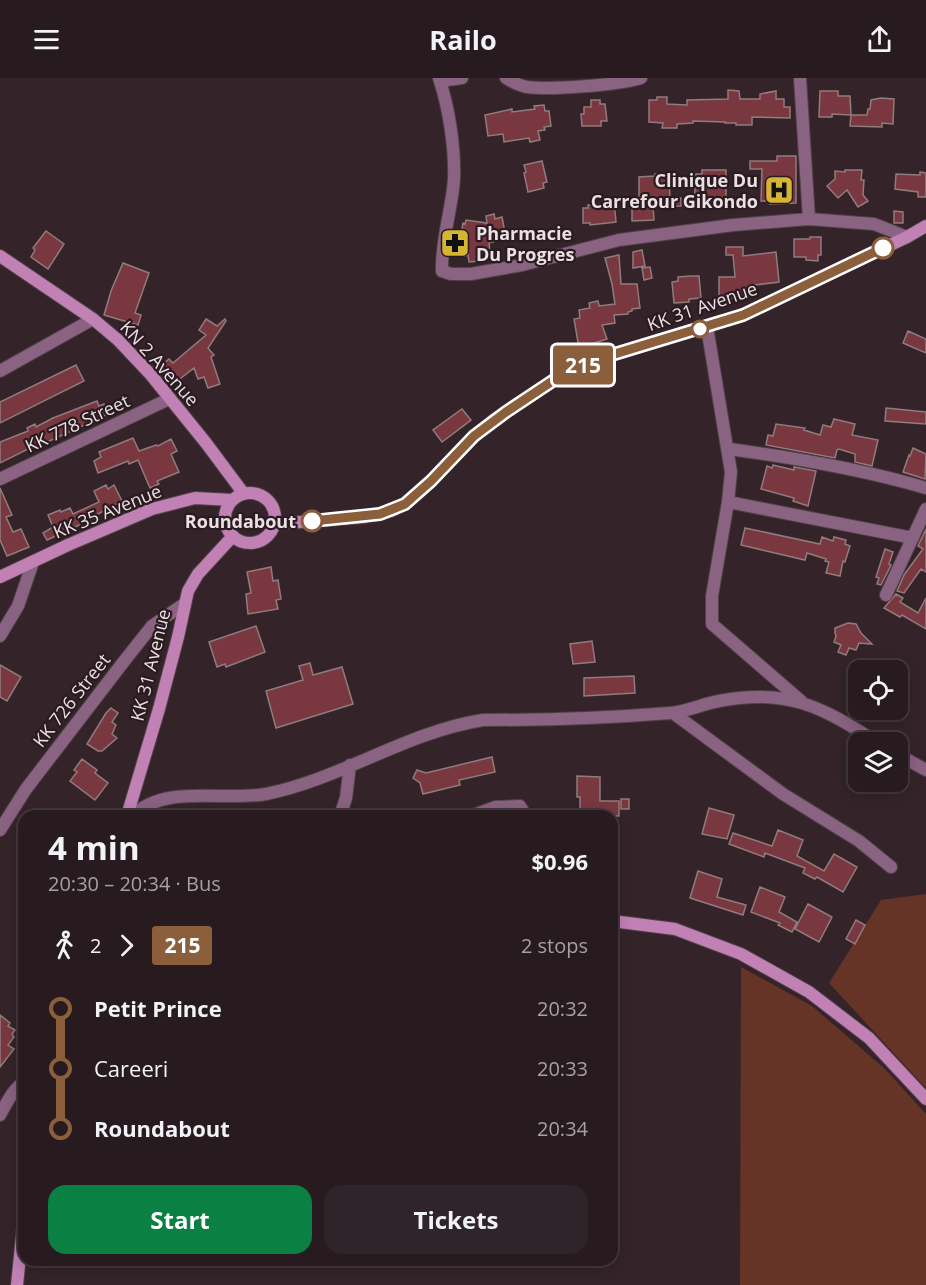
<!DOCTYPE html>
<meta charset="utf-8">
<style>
body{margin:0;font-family:"Open Sans",sans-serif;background:#2f2429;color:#f1f3f6;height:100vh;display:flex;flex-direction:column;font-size:22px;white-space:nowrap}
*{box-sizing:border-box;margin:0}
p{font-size:20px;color:#a4a1a5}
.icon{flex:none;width:33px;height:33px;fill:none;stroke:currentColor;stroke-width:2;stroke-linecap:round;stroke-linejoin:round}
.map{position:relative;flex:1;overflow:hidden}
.sheet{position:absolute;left:18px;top:732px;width:600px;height:456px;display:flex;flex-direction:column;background:#271b20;border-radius:18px;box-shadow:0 3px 15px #0003,0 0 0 2px #43393e}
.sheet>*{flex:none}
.badge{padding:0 12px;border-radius:4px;font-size:21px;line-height:39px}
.fabs{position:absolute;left:848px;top:582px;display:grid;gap:12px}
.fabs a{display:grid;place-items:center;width:60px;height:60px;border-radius:12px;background:#271b20;box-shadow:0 3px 15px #0003,0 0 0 2px #43393e;font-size:30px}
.map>.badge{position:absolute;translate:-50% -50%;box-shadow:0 0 0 3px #fff}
.legs{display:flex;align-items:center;gap:9px;height:66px;padding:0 30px;font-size:20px}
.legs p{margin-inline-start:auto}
.summary{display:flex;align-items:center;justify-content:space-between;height:102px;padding:0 30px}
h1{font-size:33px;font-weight:700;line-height:45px}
.cta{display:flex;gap:12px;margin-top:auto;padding:12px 30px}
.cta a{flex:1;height:69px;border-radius:18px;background:#0b8043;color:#fff;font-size:24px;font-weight:700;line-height:69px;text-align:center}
.cta a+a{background:#2f2429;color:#f1f3f6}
ul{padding:0 30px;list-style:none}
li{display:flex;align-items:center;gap:21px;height:60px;font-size:22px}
li i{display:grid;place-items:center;width:9px;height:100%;margin:0 8px;background:currentColor}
li i::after{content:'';width:15px;height:15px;margin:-8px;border:4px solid;border-radius:50%;background:#271b20}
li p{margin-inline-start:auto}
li:first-child i{background:linear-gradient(#0000 50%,currentColor 0)}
li:last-child i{background:linear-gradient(currentColor 50%,#0000 0)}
header{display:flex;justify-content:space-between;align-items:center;height:78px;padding:0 30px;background:#271b20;font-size:27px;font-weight:700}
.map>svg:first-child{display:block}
.green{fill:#663327}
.building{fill:#793840;stroke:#907b7d;stroke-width:1.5}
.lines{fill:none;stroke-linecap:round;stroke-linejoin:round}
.street-casing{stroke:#514248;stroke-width:14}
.secondary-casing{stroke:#514248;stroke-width:14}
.street{stroke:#8a6282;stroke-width:12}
.secondary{stroke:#c181b5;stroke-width:12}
.line-1-casing{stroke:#fff;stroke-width:14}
.line-1{stroke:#8b5e3c;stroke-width:9}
.stop-1-dot{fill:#fff;stroke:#8b5e3c;stroke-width:3}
.labels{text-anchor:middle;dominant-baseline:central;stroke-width:4.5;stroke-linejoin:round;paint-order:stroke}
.poi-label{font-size:18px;font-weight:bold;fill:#ebe0e4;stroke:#2a1b21;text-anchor:end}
.street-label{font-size:18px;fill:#ebe0e4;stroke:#2a1b21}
.stop-label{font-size:18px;font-weight:bold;fill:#ebe0e4;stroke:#2a1b21;text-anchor:end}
</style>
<header><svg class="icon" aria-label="menu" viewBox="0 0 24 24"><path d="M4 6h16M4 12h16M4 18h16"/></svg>Railo<svg class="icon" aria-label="share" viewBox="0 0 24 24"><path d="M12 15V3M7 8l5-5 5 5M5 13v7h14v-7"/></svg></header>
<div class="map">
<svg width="926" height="1207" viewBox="0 0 926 1207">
<rect width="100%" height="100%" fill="#34242a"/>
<path class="green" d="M926,816v194l-97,-105 52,-83z
M741,889l71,39 72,62 42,46v171h-186z"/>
<path class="building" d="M728,12l11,1 1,8h20v-5l16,-3v8h8v8h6v11l-38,-1v8h-16v-2h-11v-1l-32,-1v2l-16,1v4h-15l1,-5 -14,-1v-22h8v-3h10v7l20,1v-5l41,-1z
M820,13h18v5h12l1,19 -19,-1v3h-13z
M881,20l13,1 -1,25 -11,-1v4l-32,-1 1,-11h16l1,-6h2l1,-9z
M591,22h9v4h5l2,17h-6v5h-19l-1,-12h3v-7h7z
M544,27l1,6h4l2,15 -7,1 1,3 -7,1 2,9 -10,2 -1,-4 -25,4 -1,-8 -15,2 -3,-21 27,-6v3l23,-3 -1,-3z
M777,78h19v47l-26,1v-3h-9l1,-32h-12v-8h27z
M542,83l5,21 -4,1 1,5 -16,4 -4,-19 2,-1 -2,-7z
M702,92h24v34l-32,1 2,-31h6z
M845,92h17l-1,10h3l-1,15 5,6 -10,6 -11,-17 -9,8 -11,-12 8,-7v-8l10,1z
M920,94l6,1v24h-8v-5l-23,-3 1,-15 24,1z
M655,96h9l1,4 4,-1 1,21h11v8l-28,1 1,13 -22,1v-15l7,-1v-28l16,-1z
M603,123h11l2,21 -26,3v-2h-7v-15h5v-3l16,-1z
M894,133l9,1v11h-9z
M494,136l1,5 7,-2 4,21 -17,5 1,8 -11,2 1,8 -11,1 -1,-7 -4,1 -4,-16 3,-17 2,1 1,-4 21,3 -1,-7z
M46,153l18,13 -16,25 -17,-12 4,-7 -2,-2z
M810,159h11v18h-3v6l-12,-1v-3h-12v-18h16z
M726,169h17v9l33,-4 3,30 -24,3 1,7 -10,2 1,2 -28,5v-24h16l-2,-22h-7z
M642,172l3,16 -12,2v-16z
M619,177l2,29h16l3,24 -8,1v2l-4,1v2l-14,1 1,8 -13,2 5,14 -28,9 -5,-29 6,-1 -1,-8 11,-2 -1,-5 9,-2 1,5 16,-2 -3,-20 -7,-26z
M123,185l26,10 -14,40 6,2 -3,10 -34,-10 7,-24z
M650,189l2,11 -8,2 -2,-12z
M691,198h8l2,22 -12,1v3l-15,1 -2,-21 6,-1v-4z
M206,241l11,7 8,-7 1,2 -18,27 6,7 -3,2 9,27 -12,4 -4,-11 -6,2 -4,-11 -18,14 -14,-17 7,-6 4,4 33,-28 -7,-5z
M908,253l18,8v14l-23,-10z
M76,287l8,16 -84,42v-21z
M97,323l2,5 5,-2 4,10 -65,30 -1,-2 -42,21v-21l28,-11 -1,-3 8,-4 1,3 17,-9z
M886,330l40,4v12l-41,-3z
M462,331l9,11 -29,22 -9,-12z
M834,341l21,5 -3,11 26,5 -6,26 -17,-4v-8l-16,-5 -2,1 -2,8 -69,-13 2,-10 5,1 3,-12 29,4 -1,2 16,5 3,-10 8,2z
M133,360l6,13 17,-6 2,1 13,-7 6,12 -6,3 8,18 -22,9 2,3 -9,4 -12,-28 -9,4 -1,-3 -30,12 -4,-12 7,-4 -2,-5z
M913,370l13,6 -1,25 -22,-7 6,-17 1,1z
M773,387l21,5v-3l22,4 -8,35 -15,-5 1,-3 -33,-9 6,-23 5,2z
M106,407l2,4 6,-4 8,16 -26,14 1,2 -50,23 -4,-7 10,-6 -5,-12 12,-5 1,2 9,-4 3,6 26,-12 -5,-11z
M0,410l12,27 -6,2 7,15 8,-3 8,18 -22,9 -7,-16z
M745,450l75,16 2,-7 11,4 1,-4 12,3 -1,4 5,2 -5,16 -2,-1 -3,15 -14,-3 3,-11 -4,-1 1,-2 -19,-6 -2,7 -64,-15z
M926,451v43l-5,-3 -17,24 -7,-2 7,-16 19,-26 -5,-3z
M885,471l8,3 -4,12 2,1 -10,20 -4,-1 2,-6 -3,-1z
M271,489l2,14 5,-1 3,19 -5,1 2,9 -30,5 -2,-20 5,-1 -4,-21z
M896,516l7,4 -3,4 18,11 8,-15v31l-24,-14 -2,2 -16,-9z
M848,545l8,1 5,9 11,11 -13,-1 -3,7 -7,-2 -3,7 -8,-3 3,-7 -7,-3 2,-6 -1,-3v-5z
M256,548l9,26 -39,15 -1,-3 -8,3 -8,-25z
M592,563l3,21 -22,2 -3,-20z
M310,585l3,12 29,-8 11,37 -77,24 -10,-37 37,-11 -4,-14z
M0,587l21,12 -14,24 -7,-4z
M634,598l1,17 -51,3v-18z
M111,630l7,5 -6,9 4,3 -4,9 5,4 -15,13h-4l-11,-7 19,-31z
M492,679l3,15 -36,8 1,5 -37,9 -3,-11 -7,-5 4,-8 9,3z
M82,681l15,11 -2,3 13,10 -13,17 -25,-19 7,-9 -3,-2z
M577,698l23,1v24h19v15h-39v-19h-3z
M621,721h8v10h-8z
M709,730l25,7 -7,24 -25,-5z
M778,752l25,10 -6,16 27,15 10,-17 23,13 -14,25 -26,-15 -2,2 -12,-6 2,-5 -40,-15 -1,4 -35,-13 4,-11 39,13z
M698,793l24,8 -5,18 29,8 -3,10 -53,-17z
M760,809l25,10 -6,15 18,10 -5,10 -14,-7 2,-2 -29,-11z
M808,826l24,13 -13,25 -24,-13z
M856,842l9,5 -10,19 -9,-5z
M0,937l10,8 -2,3 7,4 -3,4 2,3 -6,8 6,4 -14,18z"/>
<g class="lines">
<g class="street-casing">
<path id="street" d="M439,0c10,30 16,69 15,101 -2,31 -13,60 -12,92l9,3h20l51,-9 97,-25 114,-15 76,-6 65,5 33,13
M506,0c7,4 13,8 21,9 25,3 91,-2 114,-9
M800,0l9,141
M440,3l22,-3
M707,249l24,145 -3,30 185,36
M0,293l93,-52
M729,371c67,9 132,20 197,39
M0,401l169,-80
M728,424l-16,94v28l89,77
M886,517l40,-86
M0,558l18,-30 15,-44
M673,635l110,81 76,47 32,26
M897,676l29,16
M132,738c35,-33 91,-14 134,-22 75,-15 140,-62 217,-74 62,0 125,-2 187,-7 16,-1 32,-9 49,-12 66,-13 103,5 157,41
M340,738l6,-18 4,-33
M471,738l24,-9 25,-1 6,10
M0,752l26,-41 99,-129 27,-34 32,-22
M0,1037c7,-12 12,-25 24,-33"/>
</g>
<g class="secondary-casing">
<path id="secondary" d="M0,178l93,63 25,21 33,35 55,68 38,51
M225 440a25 25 0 1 1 50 0a25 25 0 1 1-50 0Z
M275,446l89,-7 27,-6 14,-7 26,-23 43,-45 21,-17 71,-47 42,-16 135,-41 164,-78 19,-11
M0,499l68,-32 84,-36 43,-11 37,2
M127,738l32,-107 19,-72 10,-46 10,-17 35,-38
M612,843l63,8 66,25 68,38 60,46 57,61
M17,1207l7,-68"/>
</g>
<use href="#street" class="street"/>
<use href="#secondary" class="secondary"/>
</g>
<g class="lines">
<g class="line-1-casing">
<path id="line-1" d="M312,443l68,-7 25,-10 26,-23 43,-45 32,-24 60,-40 42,-16 135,-41 140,-67"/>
</g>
<use href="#line-1" class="line-1"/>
</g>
<defs>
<g id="hospital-square" transform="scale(1.5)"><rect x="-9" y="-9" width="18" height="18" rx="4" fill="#d6b534" stroke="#2a1b21"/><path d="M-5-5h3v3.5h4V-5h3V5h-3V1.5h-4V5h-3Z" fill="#111"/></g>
<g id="pharmacy-square" transform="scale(1.5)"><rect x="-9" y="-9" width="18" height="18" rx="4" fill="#d6b534" stroke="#2a1b21"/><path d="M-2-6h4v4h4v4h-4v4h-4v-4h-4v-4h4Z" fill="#111"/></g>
</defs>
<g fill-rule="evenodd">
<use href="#hospital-square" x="779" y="112"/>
<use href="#pharmacy-square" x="455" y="165"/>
</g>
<g class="stop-1-dot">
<circle cx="883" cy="170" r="10"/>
<circle cx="700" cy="251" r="8"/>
<circle cx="312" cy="443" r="10"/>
</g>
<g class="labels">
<g class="poi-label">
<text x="758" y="102">Clinique Du<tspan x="758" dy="21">Carrefour Gikondo</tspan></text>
<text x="476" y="155" text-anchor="start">Pharmacie<tspan x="476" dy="21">Du Progres</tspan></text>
</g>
<g class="street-label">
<text transform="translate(702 228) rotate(-19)">KK 31 Avenue</text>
<text transform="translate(160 285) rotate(48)">KN 2 Avenue</text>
<text transform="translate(77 345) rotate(-25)">KK 778 Street</text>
<text transform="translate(107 433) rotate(-22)">KK 35 Avenue</text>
<text transform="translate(150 587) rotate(-76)">KK 31 Avenue</text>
<text transform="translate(71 622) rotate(-52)">KK 726 Street</text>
</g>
<g class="stop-label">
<text x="296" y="443">Roundabout</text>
</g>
</g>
</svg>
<div class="fabs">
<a><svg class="icon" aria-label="locate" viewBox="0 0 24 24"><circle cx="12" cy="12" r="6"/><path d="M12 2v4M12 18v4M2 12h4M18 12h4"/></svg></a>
<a><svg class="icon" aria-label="layers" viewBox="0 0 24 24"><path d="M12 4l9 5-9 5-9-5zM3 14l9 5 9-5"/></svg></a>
</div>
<b class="badge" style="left:583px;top:287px;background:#8b5e3c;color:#fff">215</b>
<section class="sheet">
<div class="summary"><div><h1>4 min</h1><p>20:30 – 20:34 · Bus</p></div><b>$0.96</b></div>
<div class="legs"><svg class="icon" aria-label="walk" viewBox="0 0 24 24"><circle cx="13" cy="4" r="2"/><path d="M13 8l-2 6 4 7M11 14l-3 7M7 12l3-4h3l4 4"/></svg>2<svg class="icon" aria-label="forward" viewBox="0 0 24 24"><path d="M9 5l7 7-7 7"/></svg><b class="badge" style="background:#8b5e3c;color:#fff">215</b><p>2 stops</p></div>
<ul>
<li><i style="color:#8b5e3c"></i><b>Petit Prince</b><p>20:32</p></li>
<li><i style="color:#8b5e3c"></i><span>Careeri</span><p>20:33</p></li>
<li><i style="color:#8b5e3c"></i><b>Roundabout</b><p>20:34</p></li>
</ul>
<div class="cta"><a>Start</a><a>Tickets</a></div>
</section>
</div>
